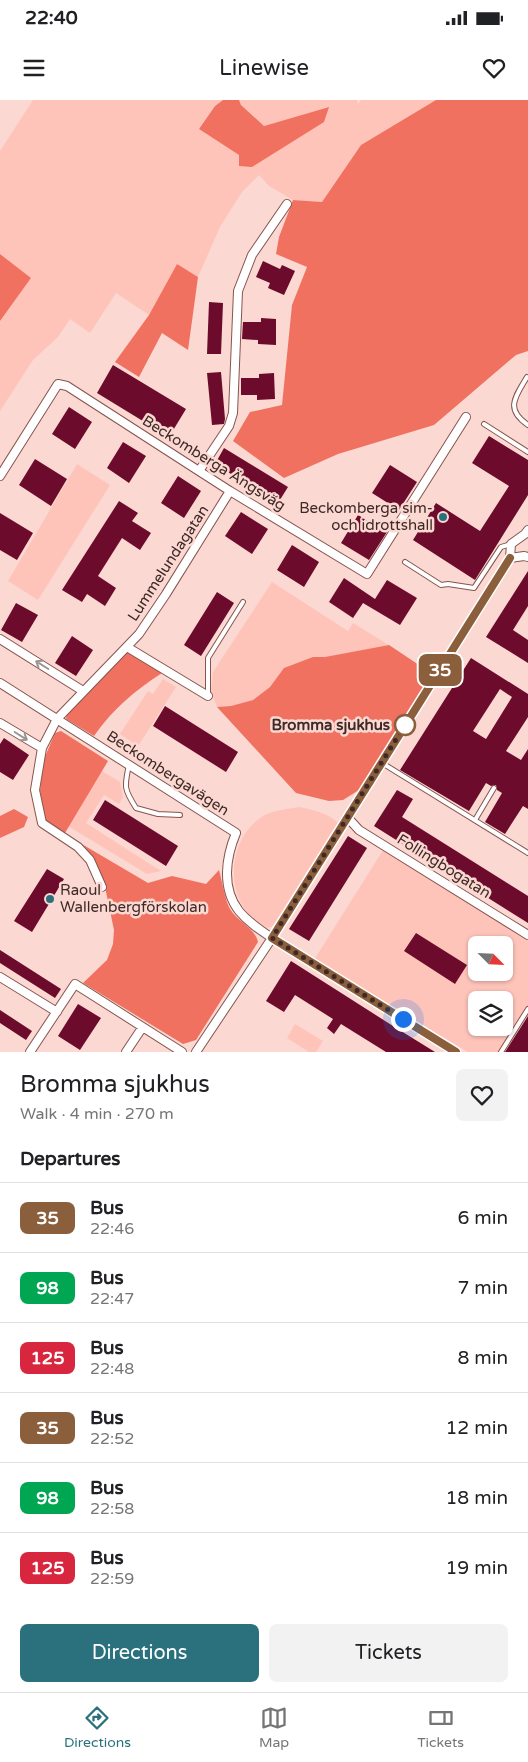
<!DOCTYPE html>
<meta charset="utf-8">
<style>
body{margin:0;font-family:"Varela Round",sans-serif;background:#f2f2f2;color:#202124;height:100vh;display:flex;flex-direction:column;font-size:19px;white-space:nowrap}
*{box-sizing:border-box;margin:0}
p{font-size:16px;color:#757577}
.icon{flex:none;width:28px;height:28px;fill:none;stroke:currentColor;stroke-width:2;stroke-linecap:round;stroke-linejoin:round}
.map{position:relative;height:952px;overflow:hidden}
.details{display:flex;flex-direction:column;background:#fff;flex:1}
.details>*{flex:none}
.badge{padding:0 10px;border-radius:8px;font-size:18px;line-height:32px}
.needle{width:32px;rotate:114deg}
.buttons{position:absolute;left:468px;top:836px;display:grid;gap:10px}
.buttons a{display:grid;place-items:center;width:45px;height:45px;border-radius:8px;background:#fff;box-shadow:0 1px 4px #0004;font-size:25px}
.you{position:absolute;width:25px;height:25px;margin:-12px;border:4px solid #fff;border-radius:50%;background:#1a73e8;box-shadow:0 0 0 8px #1a73e833}
.map>.badge{position:absolute;translate:-50% -50%;box-shadow:0 0 0 2px #fff}
h2{padding:0 20px;font-size:19px;line-height:45px}
.round{display:grid;place-items:center;flex:none;width:52px;height:52px;border-radius:8px;background:#f2f2f2}
.summary{display:flex;align-items:center;justify-content:space-between;height:85px;padding:0 20px}
h1{font-size:24px;font-weight:600;line-height:38px}
.action{display:flex;gap:10px;margin-top:auto;padding:10px 20px}
.action a{flex:1;height:58px;border-radius:8px;background:#2a717d;color:#fff;font-size:20px;font-weight:600;line-height:58px;text-align:center}
.action a+a{background:#f2f2f2;color:#202124}
ul{padding:0;list-style:none}
li{display:flex;align-items:center;gap:15px;height:70px;padding:0 20px;border-top:1px solid #e0e0e0}
li div{flex:1}
li b{display:block;font-size:19px}
li em{font-style:normal}
li .badge{min-width:55px;font-weight:700;text-align:center}
.status{display:flex;justify-content:space-between;align-items:center;height:35px;padding:0 25px;background:#fff;direction:ltr}
.status svg{height:14px;fill:currentColor}
header{display:flex;justify-content:space-between;align-items:center;height:65px;padding:0 20px;background:#fff;font-size:22px;font-weight:600}
.dock{display:flex;justify-content:space-around;align-items:center;height:70px;border-top:1px solid #e0e0e0;background:#fff;font-size:14px;color:#757577}
.dock a{display:grid;justify-items:center;gap:2px}
.dock .active{color:#2a717d}
.map>svg:first-child{display:block}
.green{fill:#fec4ba;fill-rule:evenodd}
.forest{fill:#f17160}
.building{fill:#6c0b2b;fill-rule:evenodd}
.lines{fill:none;stroke-linecap:round;stroke-linejoin:round}
.lane-casing{stroke:#86554e;stroke-width:6}
.street-casing{stroke:#86554e;stroke-width:10}
.lane{stroke:#fff;stroke-width:4}
.street{stroke:#fff;stroke-width:8}
.oneway{stroke:#9e9492}
.line-casing{stroke:#fff;stroke-width:11}
.line{stroke:#8b5e3c;stroke-width:8}
.walk{stroke:#3e2925;stroke-width:5;stroke-dasharray:0 9}
.poi-dot{fill:#2a717d;stroke:#fbd8d2;stroke-width:2}
.stop-dot{fill:#fff;stroke:#8b5e3c;stroke-width:2.5}
.labels{text-anchor:middle;dominant-baseline:central;stroke-width:5;stroke-linejoin:round;paint-order:stroke}
.street-label{font-size:15px;fill:#3e2925;stroke:#fbd8d2}
.poi-label{font-size:15px;fill:#3e2925;stroke:#fbd8d2;text-anchor:end}
.stop-label{font-size:15px;font-weight:bold;fill:#3e2925;stroke:#fbd8d2;text-anchor:end}
</style>
<div class="status"><b>22:40</b><svg viewBox="0 0 49 12"><path d="M0 12V9h3v3zM5 12V6h3v6zM10 12V3h3v9zM15 12V0h3v12zM26 1h20v11H26zM47 4h2v5h-2z"/></svg></div>
<header><svg class="icon" aria-label="menu" viewBox="0 0 24 24"><path d="M4 6h16M4 12h16M4 18h16"/></svg>Linewise<svg class="icon" aria-label="heart" viewBox="0 0 24 24"><path d="M12 20l-8-8c-3-5 5-10 8-4 3-6 11-1 8 4z"/></svg></header>
<div class="map">
<svg width="528" height="952" viewBox="0 0 528 952">
<rect width="100%" height="100%" fill="#fbd8d2"/>
<path class="green" d="M33,0h190l-8,6 -16,23 40,26 89,-48 -64,19 -23,-21 -2,-5h118l1,4 3,-4h75l-75,45 -39,57 -29,-2 -24,-14 -10,-11 -17,17 -22,35 -22,50 -21,-13 -28,51 -33,-22 -26,40 -20,-14 -12,18 -25,23 -33,51v-90l31,-43 -31,-24v-103z
M77,364l33,21 -72,115 -30,-19z
M272,482l76,49 5,-8 36,22 -62,12h-14l-28,11 -15,19 -17,13 -22,6 -14,1 -6,-15 2,-20z
M163,579l13,8 -38,59 -18,-12 28,-43 5,3z
M92,665l28,17 3,15 -4,7 -15,-9 -18,28 75,48 -14,3 -89,-54z
M299,707c15,3 26,5 38,15l1,4 -65,100 -6,2c-8,-6 -18,-12 -23,-20 -19,-29 -11,-75 21,-93 10,-5 23,-6 34,-8z
M385,747l143,93v75l-23,37h-37l-154,-92zM476,845h28v27h-28zM476,900h28v28h-28z
M295,924l28,17 -7,11h-7l-22,-14z"/>
<path class="forest" d="M223,0h16l2,5 23,21 65,-19 -5,15 -72,45 -13,-1v-11l-40,-26 16,-23z
M436,0h92v251l-12,4 -82,70 -96,29 -54,24 -51,-37 17,-29 32,-7 10,-100 15,-38 -31,-13 3,-17 14,-37 29,2 39,-57z
M0,154l31,24 -31,43z
M177,164l21,13 -10,73 -26,-17 -23,44 -24,-15 34,-47z
M389,545l30,20 6,19 -66,106 -16,10 -14,1 -33,-8 -79,-86 14,-1 22,-6 17,-13 14,-19 29,-11h12z
M128,552l34,21c-28,18 -49,36 -68,63l-28,-17 1,-6z
M61,631l47,30 -43,72 -20,-13 -5,-30 4,-31 11,-26z
M14,709l14,8 -4,10 -24,11v-22z
M80,743l68,40 24,-7 34,8 13,-14c3,11 6,30 11,39 7,12 25,19 28,33l-62,98 -13,4 -100,-61 24,-23 6,-16 1,-14 -9,-43 -12,-29z"/>
<path class="building" d="M263,161l17,8 2,-4 13,6 -11,24 -16,-7 2,-5 -14,-6z
M209,202l14,1 -2,51h-14z
M261,218l15,1v26l-18,-1v-4l-16,-1 1,-17h18z
M113,265l73,44 -17,28 -72,-44z
M221,272l4,47 -1,5 -12,1 -5,-52z
M274,273l1,26 -18,1v-5h-16v-17h18v-4z
M69,307l23,15 -17,27 -23,-15z
M489,336l39,24v35l-53,85 -62,-40 23,-37 44,28 29,-45 -37,-23z
M123,342l23,14 -17,27 -22,-15z
M224,348l64,39 -10,16 -63,-39z
M35,359l32,20 -16,27 -32,-21z
M390,365l27,17 -18,28 -27,-17z
M178,376l23,15 -17,27 -23,-15z
M119,401l19,12 -6,8 19,12 -11,17 -18,-12 -24,38 18,12 -11,18 -18,-12 -5,8 -20,-12z
M241,412l27,17 -16,25 -27,-18z
M0,413l33,20 -16,27 -17,-10z
M358,415l29,17 -18,28 -28,-17z
M292,445l27,17 -15,25 -27,-17z
M528,471v35l-15,24 15,10v23l-42,-26z
M344,478l31,21 12,-19 30,18 -17,27 -37,-22 -10,15 -24,-16z
M217,492l17,11 -33,53 -17,-11z
M16,503l22,12 -16,27 -21,-12z
M72,536l21,14 -17,26 -21,-13z
M471,558l57,36v23l-22,34 15,9 7,-11v60l-5,-3 -18,28 -20,-12 17,-29 -5,-3 -1,-5 -5,1 -5,-3 -17,28 -69,-41zM500,589l12,8 -26,42 -13,-8z
M165,606l73,46 -12,20 -73,-46z
M4,638l25,17 -16,25 -13,-8v-28z
M397,690l16,9 -11,18 126,79v27l-154,-97z
M105,700l73,46 -12,20 -73,-46z
M348,736l19,12 -58,93 -20,-12z
M47,769l17,10 -32,53 -18,-11z
M416,833l51,32 -12,19 -51,-33z
M0,850l61,39 -6,9 -55,-35z
M291,861l102,65 42,26h-49l-45,-28 -7,10 -7,-6 6,-9 -38,-24 -11,17 -18,-11z
M78,904l23,14 -21,32 -22,-14z
M0,910l32,21 -6,9 -26,-17z
M528,916v36h-23z"/>
<g class="lines">
<g class="lane-casing">
<path id="lane" d="M527,277c-11,19 -23,32 1,48
M484,324l44,28
M405,462l36,23 7,-1 26,4 27,-41 10,-3
M208,596v-38l35,-56
M382,663l146,90
M129,665c-5,22 -5,24 7,43l22,6 22,1
M475,720l19,-32
M501,952l27,-43"/>
</g>
<g class="street-casing">
<path id="street" d="M199,371l30,-45 4,-13 5,-122 14,-36 35,-51
M0,376l58,-92 9,2 163,105 137,83 99,-157
M510,458l14,-2 4,1
M0,539l83,52
M127,547l81,49
M0,583l236,150c-10,24 -15,55 3,78 9,11 21,19 33,27l184,114
M0,623l42,25
M348,718l11,12 169,105
M102,787l-12,-27 -12,-13 -36,-24 -7,-33 7,-42 15,-29 82,-85 27,-40 64,-103
M0,877l57,35
M30,952l45,-68 107,68
M126,952l16,-24
M196,952l76,-114 238,-380 1,-14 14,-10 3,-4"/>
</g>
<use href="#lane" class="lane"/>
<use href="#street" class="street"/>
</g>
<defs><path id="oneway-shaft" d="M-6 0H5M1.5-3L5.5 0L1.5 3" fill="none" stroke-width="1.6" stroke-linecap="round" stroke-linejoin="round" transform="scale(1.25)"/></defs>
<g class="oneway">
<use href="#oneway-shaft" transform="translate(42 565) rotate(-148)"/>
<use href="#oneway-shaft" transform="translate(21 636) rotate(32)"/>
</g>
<g class="lines">
<g class="line-casing">
<path id="line" d="M456,952l-184,-114 238,-380"/>
</g>
<use href="#line" class="line"/>
<path class="walk" d="M403,919l-131,-81 133,-213"/>
</g>
<g class="poi-dot">
<circle cx="443" cy="417" r="5"/>
<circle cx="50" cy="799" r="5"/>
</g>
<circle class="stop-dot" cx="405" cy="625" r="10"/>
<g class="labels">
<g class="street-label">
<text transform="translate(214 363) rotate(32)">Beckomberga Ängsväg</text>
<text transform="translate(168 463) rotate(-57)">Lummelundagatan</text>
<text transform="translate(168 673) rotate(33)">Beckombergavägen</text>
<text transform="translate(444 766) rotate(32)">Follingbogatan</text>
</g>
<g class="poi-label">
<text x="433" y="408">Beckomberga sim-<tspan x="433" dy="17">och idrottshall</tspan></text>
<text x="60" y="790" text-anchor="start">Raoul<tspan x="60" dy="17">Wallenbergförskolan</tspan></text>
</g>
<g class="stop-label">
<text x="390" y="625">Bromma sjukhus</text>
</g>
</g>
</svg>
<div class="buttons">
<a><svg class="needle" viewBox="-14 -14 28 28"><path d="M0-13l5 13h-10z" fill="#e53935"/><path d="M0 13l5-13h-10z" fill="#757577"/></svg></a>
<a><svg class="icon" aria-label="layers" viewBox="0 0 24 24"><path d="M12 4l9 5-9 5-9-5zM3 14l9 5 9-5"/></svg></a>
</div>
<div class="you" style="left:403px;top:919px"></div>
<b class="badge" style="left:440px;top:570px;background:#8b5e3c;color:#fff">35</b>
</div>
<section class="details">
<div class="summary"><div><h1>Bromma sjukhus</h1><p>Walk · 4 min · 270 m</p></div><a class="round"><svg class="icon" aria-label="heart" viewBox="0 0 24 24"><path d="M12 20l-8-8c-3-5 5-10 8-4 3-6 11-1 8 4z"/></svg></a></div>
<h2>Departures</h2>
<ul>
<li><span class="badge" style="background:#8b5e3c;color:#fff">35</span><div><b>Bus</b><p>22:46</p></div><em>6 min</em></li>
<li><span class="badge" style="background:#00a651;color:#fff">98</span><div><b>Bus</b><p>22:47</p></div><em>7 min</em></li>
<li><span class="badge" style="background:#d7263d;color:#fff">125</span><div><b>Bus</b><p>22:48</p></div><em>8 min</em></li>
<li><span class="badge" style="background:#8b5e3c;color:#fff">35</span><div><b>Bus</b><p>22:52</p></div><em>12 min</em></li>
<li><span class="badge" style="background:#00a651;color:#fff">98</span><div><b>Bus</b><p>22:58</p></div><em>18 min</em></li>
<li><span class="badge" style="background:#d7263d;color:#fff">125</span><div><b>Bus</b><p>22:59</p></div><em>19 min</em></li>
</ul>
<div class="action"><a>Directions</a><a>Tickets</a></div>
</section>
<nav class="dock">
<a class="active"><svg class="icon" aria-label="directions" viewBox="0 0 24 24"><path d="M12 3l9 9-9 9-9-9zM9 14v-3h6M13 9l2 2-2 2"/></svg>Directions</a>
<a><svg class="icon" aria-label="map" viewBox="0 0 24 24"><path d="M3 6l6-2 6 2 6-2v14l-6 2-6-2-6 2zM9 4v14M15 6v14"/></svg>Map</a>
<a><svg class="icon" aria-label="tickets" viewBox="0 0 24 24"><path d="M3 7h18v10H3zM15 7v10"/></svg>Tickets</a>
</nav>
